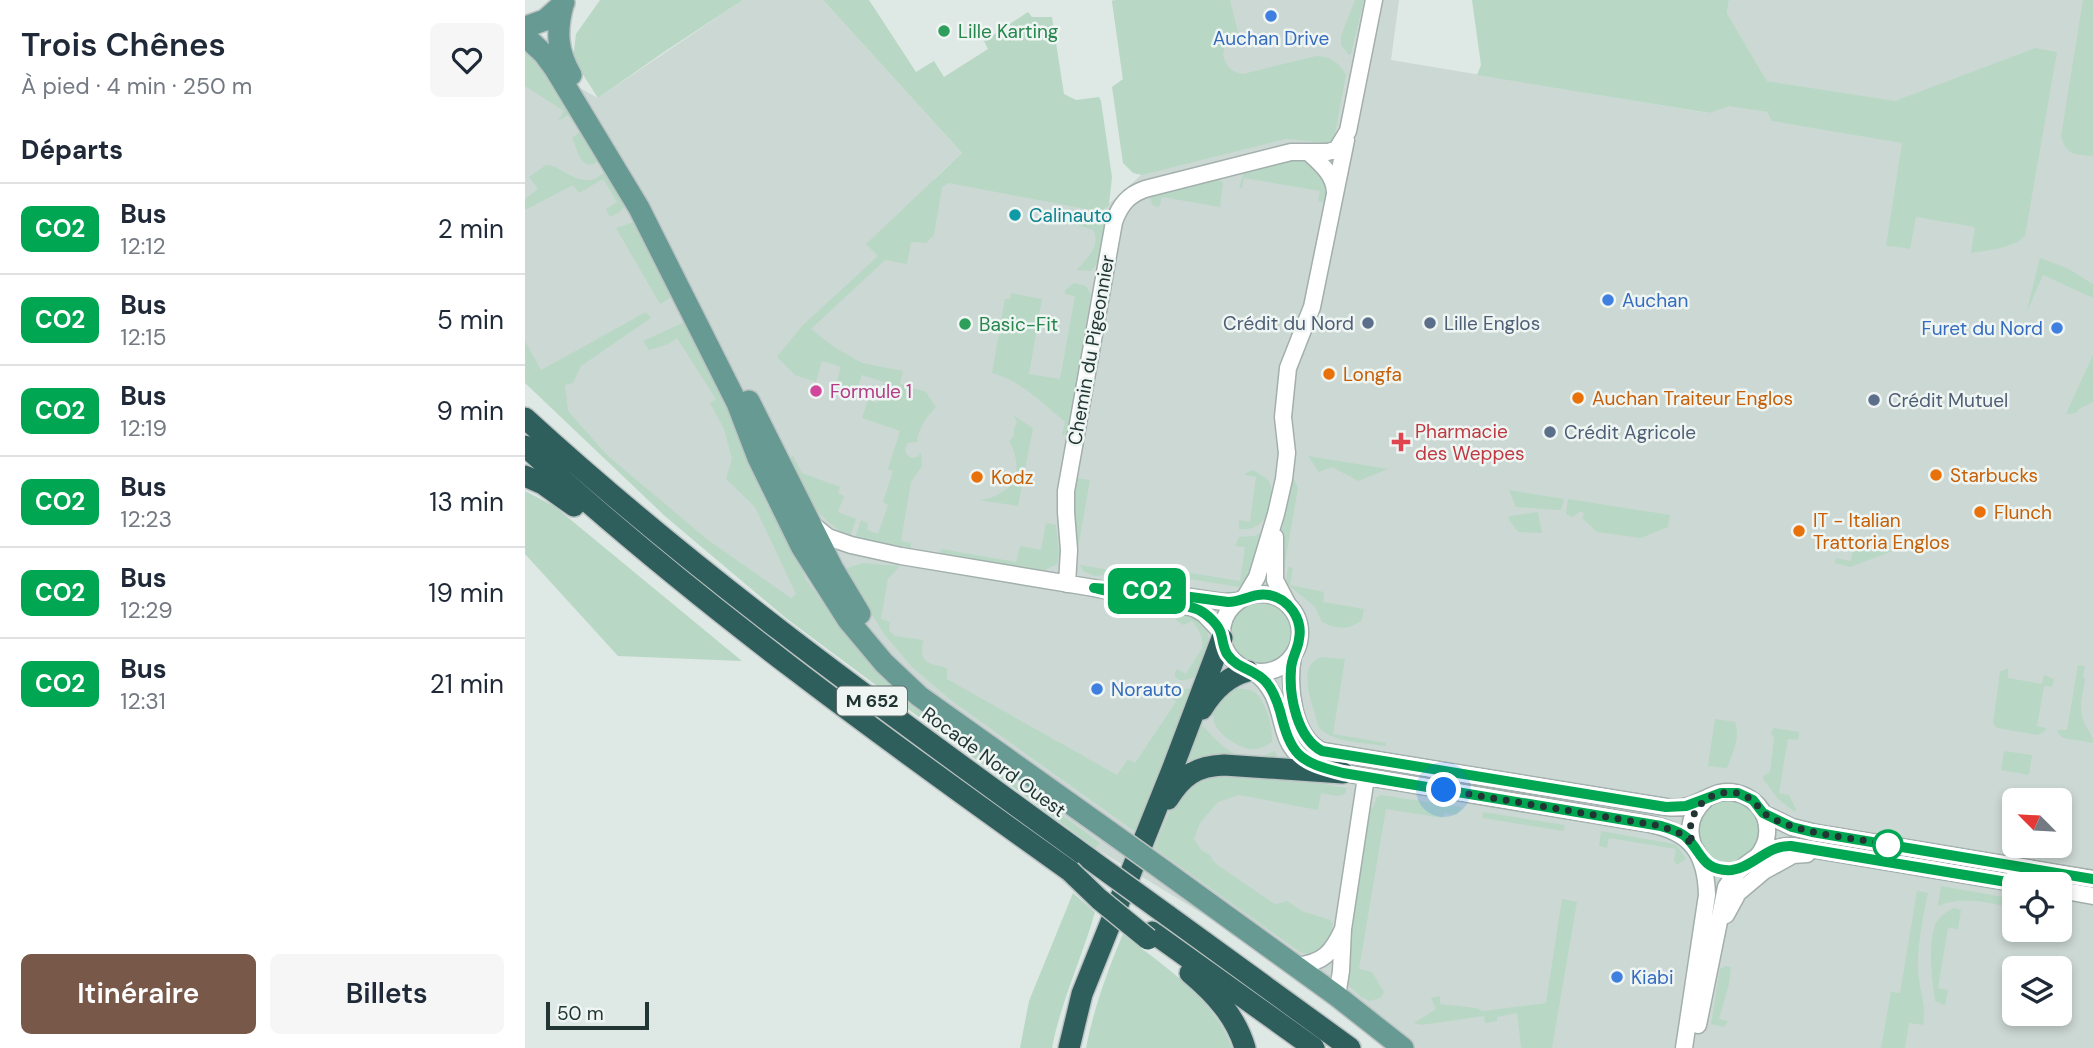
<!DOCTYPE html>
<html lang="fr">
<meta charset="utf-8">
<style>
body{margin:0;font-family:"DM Sans",sans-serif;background:#f6f6f7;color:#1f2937;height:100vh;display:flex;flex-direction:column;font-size:26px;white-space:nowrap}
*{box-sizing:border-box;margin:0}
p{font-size:23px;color:#747a83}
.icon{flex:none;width:38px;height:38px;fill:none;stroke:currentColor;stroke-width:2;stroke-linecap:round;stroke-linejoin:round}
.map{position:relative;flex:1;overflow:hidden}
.details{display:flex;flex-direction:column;background:#fff;width:525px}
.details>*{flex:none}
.badge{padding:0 14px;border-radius:10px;font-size:24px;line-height:46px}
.needle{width:46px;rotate:294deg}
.controls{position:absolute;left:1477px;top:788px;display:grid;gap:14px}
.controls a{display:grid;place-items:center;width:70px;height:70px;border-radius:10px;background:#fff;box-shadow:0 4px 10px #0003;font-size:35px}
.scale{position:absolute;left:21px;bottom:18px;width:103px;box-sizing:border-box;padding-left:7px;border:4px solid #213633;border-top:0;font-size:19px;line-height:24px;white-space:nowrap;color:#213633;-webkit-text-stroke:5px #eef5f2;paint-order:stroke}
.you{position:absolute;width:35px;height:35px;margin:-18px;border:5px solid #fff;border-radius:50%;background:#1a73e8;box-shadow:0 0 0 10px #1a73e833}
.map>.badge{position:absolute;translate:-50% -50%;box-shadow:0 0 0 4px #fff}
h2{padding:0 21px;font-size:26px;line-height:63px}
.round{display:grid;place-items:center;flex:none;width:74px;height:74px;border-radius:10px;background:#f6f6f7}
.head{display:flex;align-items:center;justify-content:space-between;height:119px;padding:0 21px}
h1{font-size:33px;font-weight:600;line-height:52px}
.primary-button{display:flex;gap:14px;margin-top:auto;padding:14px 21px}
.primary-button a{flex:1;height:80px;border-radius:10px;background:#785849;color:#fff;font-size:28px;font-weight:600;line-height:80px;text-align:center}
.primary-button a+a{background:#f6f6f7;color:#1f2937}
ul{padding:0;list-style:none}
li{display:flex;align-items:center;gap:21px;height:91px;padding:0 21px;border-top:2px solid #e0e1e3}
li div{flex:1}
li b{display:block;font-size:26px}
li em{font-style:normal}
li .badge{min-width:77px;font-weight:700;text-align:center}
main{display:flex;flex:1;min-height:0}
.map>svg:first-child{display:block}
.built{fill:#ccd8d4;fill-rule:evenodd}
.green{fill:#b8d8c5}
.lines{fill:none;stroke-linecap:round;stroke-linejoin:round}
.minor-casing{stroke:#a2afac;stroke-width:19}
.major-casing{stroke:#bcc3c2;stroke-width:24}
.highway-casing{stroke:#bcc3c2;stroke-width:24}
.minor{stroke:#fff;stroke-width:16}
.major{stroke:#669a93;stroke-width:21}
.highway{stroke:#2f5f5c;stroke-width:21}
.major-bridge-casing{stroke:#bcc3c2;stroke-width:24;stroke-linecap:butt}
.highway-bridge-casing{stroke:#bcc3c2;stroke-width:24;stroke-linecap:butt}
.major-bridge{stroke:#669a93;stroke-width:21}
.highway-bridge{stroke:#2f5f5c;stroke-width:21}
.line-casing{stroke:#fff;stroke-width:16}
.line{stroke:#00a651;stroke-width:10}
.walk{stroke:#213633;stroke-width:7;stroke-dasharray:0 12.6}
.shop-dot{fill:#3f7fe0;stroke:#eef5f2;stroke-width:2.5}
.leisure-dot{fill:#2e9e5b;stroke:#eef5f2;stroke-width:2.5}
.culture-dot{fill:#0f9aa8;stroke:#eef5f2;stroke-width:2.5}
.service-dot{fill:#5c6f8a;stroke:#eef5f2;stroke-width:2.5}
.food-dot{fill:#e8710a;stroke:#eef5f2;stroke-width:2.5}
.hotel-dot{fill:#d1479c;stroke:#eef5f2;stroke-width:2.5}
.health-dot{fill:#e0444e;stroke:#eef5f2;stroke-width:2.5}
.stop-dot{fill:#fff;stroke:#00a651;stroke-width:3.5}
.labels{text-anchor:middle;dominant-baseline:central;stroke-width:5;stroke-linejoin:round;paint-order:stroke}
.shield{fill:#eef5f2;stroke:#5e6f6c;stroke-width:2}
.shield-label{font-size:18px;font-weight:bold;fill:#213633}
.leisure-label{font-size:19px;fill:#27864d;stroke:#eef5f2;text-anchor:start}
.shop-label{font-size:19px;fill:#366cbe;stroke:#eef5f2;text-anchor:start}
.culture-label{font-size:19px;fill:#0d838f;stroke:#eef5f2;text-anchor:start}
.service-label{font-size:19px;fill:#4e5e75;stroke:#eef5f2;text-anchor:start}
.street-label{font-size:19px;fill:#213633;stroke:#eef5f2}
.food-label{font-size:19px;fill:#c56008;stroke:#eef5f2;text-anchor:start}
.hotel-label{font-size:19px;fill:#b23c85;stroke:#eef5f2;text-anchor:start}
.health-label{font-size:19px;fill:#be3a42;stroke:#eef5f2;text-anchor:start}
</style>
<main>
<section class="details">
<div class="head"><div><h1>Trois Chênes</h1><p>À pied · 4 min · 250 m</p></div><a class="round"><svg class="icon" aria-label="heart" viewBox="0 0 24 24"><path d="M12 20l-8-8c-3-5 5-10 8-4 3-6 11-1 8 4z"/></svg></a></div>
<h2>Départs</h2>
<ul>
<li><span class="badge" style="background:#00a651;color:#fff">CO2</span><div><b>Bus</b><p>12:12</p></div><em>2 min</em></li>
<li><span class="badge" style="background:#00a651;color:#fff">CO2</span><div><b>Bus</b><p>12:15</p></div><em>5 min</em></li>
<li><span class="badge" style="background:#00a651;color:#fff">CO2</span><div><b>Bus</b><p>12:19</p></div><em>9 min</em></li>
<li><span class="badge" style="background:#00a651;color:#fff">CO2</span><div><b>Bus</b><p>12:23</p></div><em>13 min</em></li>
<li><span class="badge" style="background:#00a651;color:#fff">CO2</span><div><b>Bus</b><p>12:29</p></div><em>19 min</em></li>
<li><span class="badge" style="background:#00a651;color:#fff">CO2</span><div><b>Bus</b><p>12:31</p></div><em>21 min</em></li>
</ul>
<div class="primary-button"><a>Itinéraire</a><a>Billets</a></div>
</section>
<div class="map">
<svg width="1568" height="1048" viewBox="0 0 1568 1048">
<rect width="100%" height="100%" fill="#dee8e5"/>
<path class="built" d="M218,0h80l139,153 -28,26 166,33 41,-37 -18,-96 -11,-78 1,-1h286l-8,60 317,53 21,-8 38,7 91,-16 -91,-15 -40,-68 2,-13h364v1048h-690l-66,-52 -242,-148 -309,-230 -121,-102 -89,-85 -51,-53v-305l20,-4 53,29zM1489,800h46v45h-46zM1489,884h46v45h-46zM1489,968h46v45h-46z"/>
<path class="green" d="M75,0h143l-79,52 -66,46 -25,-39 3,-25z
M298,0h46l47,72 18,-11 10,16 44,-28 -4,-8 44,-29 4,5h20l12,77 12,6 23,-3 2,4 11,76 -3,28 -9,7 -151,-29 -7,4 -8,48 -8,8 -15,-1 -4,22 -22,-4 -74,69 23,18 28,16 41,8 -3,13 26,8 10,15c-9,10 -18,21 -19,35l-9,1 -3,5 1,6 5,4 6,-1 4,-4 1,13 -11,16 -10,59 10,2v5l-56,-10 6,-18 7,3 -1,7 11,4 10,-29 -5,-3 10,-31 -5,-2 12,-38 -38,-13 6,-18 9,3 7,-21 -22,-7 -7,20 -20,-7 6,-21 -19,-6 -6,21 -21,-7 -18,-18 25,-31 76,-70 -12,-12 96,-91z
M592,0h113l8,32 -11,10 -4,11c2,12 7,19 20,21l73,-18c14,0 24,7 30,19l-12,64 -6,4 -42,-4 -144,36 -9,-2 -10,-10 -11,-76 11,-8 -11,-78z
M830,0h9l-13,54 -2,1 -8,-10v-9z
M947,0h257l-2,13 40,68 128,20 140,-53 22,4 -32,184c-13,13 -37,14 -54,17l4,-26 -59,-10 -6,32c-9,-2 -15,-2 -24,-3l16,-103 -130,-22 -5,-9 -38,-6 -20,7 -232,-38 4,-10z
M1558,0h10v156c-18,-2 -27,0 -32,-20z
M0,50l20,19 54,92c-19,12 -20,-10 -27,-23l8,-6 -12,-17 -10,6 6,-10 -39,-25z
M772,159c17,1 22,13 31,26l-1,14 -3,3 -6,-1 2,-10 -76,-13 -2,10h-3l5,-17z
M21,165c15,1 27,17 44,15 5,0 10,-5 15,-8l3,1 18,30c-3,8 -8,10 -16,14l-4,-8 11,-7 -14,-23 -24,14 -6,-8 -48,25v-11l13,-10 -9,-12z
M693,179l5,4 -3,24 -58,-10 -3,10 -6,-1 -4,-11z
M569,220l9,4 1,2 -6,37 -7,8 -14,-1c10,-12 25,-24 16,-40l-18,-6 2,-3z
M109,222l3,2 37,72 -14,8 -44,-76z
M1515,258l27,10 26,16v14l-50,-23 -17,39z
M549,283l12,3 5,8 -23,140 -6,1 3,-13c-22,-18 -45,-42 -73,-49l13,-74h5l1,-6 31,6 -13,75 31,5 15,-83 -10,-2v-4z
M121,312l5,6 -70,48 -8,17 -8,2 3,26 39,44 101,85 83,58 5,-4 -41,-87 -29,-28 6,-20 -8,-30 -14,-26 6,-4 -39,-61 -9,6 -19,6 -6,-9 42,-19 38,74 11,28 73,157 52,71 65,62 176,129 -5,5 -309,-230 -121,-102 -140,-133v-42l16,29z
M1568,355v47l-14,7 -3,4 -10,1z
M488,415l20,13 -15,78 -39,-6c34,-4 47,-29 30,-59l5,-5v-7l3,-7z
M268,456l9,17 38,14 -2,6 6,3 -6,16 18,7 -6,18c-37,-21 -43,-42 -62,-78z
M783,456l80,13 -30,12 -26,-14 -13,5z
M764,469l9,19 -16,92 -2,-28z
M728,470c5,3 11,6 15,10 5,7 3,15 2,22 -3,18 -11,29 -31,27v-9l11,2 6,-45 -11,-2v-2z
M551,478l14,2 -14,79 -4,-57z
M984,490l55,9 -3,11 -45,-3z
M0,491l29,15 188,155 -124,-5 -93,-102z
M1043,499l102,16 -2,12 -27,11 -44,-6 -15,-14 2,-4 -3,-3 -9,6 -6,-3z
M1013,512l4,21 -24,-1 -10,-14 2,-2z
M521,523l10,2 3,28 -2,11 -14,7 -103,-17 1,-5 75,13 4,-16 21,4z
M739,531l-14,44 -11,12 -50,-8 1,-6 50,8 5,-34 -10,-1 4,-9 16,-1z
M1328,544l40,7 -43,16 -15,-4 1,-5 15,3z
M338,563l37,3 -12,13 -7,40 9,3 -1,9 6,5 28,4c-4,24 5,23 24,28v11l170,96 11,-16 7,4 41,-61 -10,-15 19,2 10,-2 -58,146 -185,-132 -40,-34 -28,-33 -37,-60v-6z
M555,565l72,12 -1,6 -48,-8 -9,1 -11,-5z
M763,567l5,1 -3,17 34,7 -1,10 41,7 -2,11c-14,11 -25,9 -40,2l-7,-15 -29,-24z
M706 633a30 30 0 1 1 60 0a30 30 0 1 1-60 0Z
M659,612c24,8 29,22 21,44 -5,17 -7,24 -26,24l-4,-3v-5l2,-3 9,5 16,-26c2,-11 -3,-18 -10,-27l-9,4 -7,-5 1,-4z
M797,657l23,2 -12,75 53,9v3c-20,-3 -56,-3 -68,-20 -4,-20 -24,-61 4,-69z
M1553,665l7,1 -2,10 2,4c-2,14 -7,28 -1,42 3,8 9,12 9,21l-30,-5 -5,-5v-3h9z
M1481,669h2v9l34,6 2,-9 10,4 -2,8 -8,-1 -7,40 9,2 -1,3 -7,4 -41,-7 -4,-5 7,-51z
M708,688c7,1 17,0 23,5 11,11 17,35 16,49 -6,4 -13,8 -21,7 -12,-1 -31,-13 -36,-25 -3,-6 -2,-15 -2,-22z
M1190,719l20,3c6,15 -3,32 -8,46l-19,-2z
M677,725c23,25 39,42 73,26l5,12 -106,21z
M1249,728l25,4 -1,8 -10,-1 -9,54 10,2 7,14 -1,3 -17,-13 -15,-20v-3l7,-4 4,-33 -3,-7z
M1479,751l28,4 -3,20 -28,-5z
M682,771l81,7 59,10 -2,6 -8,2 -16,-3 -3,17 -79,-15 -21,7 -18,21 -6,16 7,11 9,5 3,6 6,5 54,37 4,1 10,-3 15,10 28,9 3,4c-3,18 -12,35 -33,28l-146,-104 24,-56z
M856,795l81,12 -5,8 -13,-2 -1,5 -57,-9 -27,160 13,3 12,20 -3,6 -12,3 -8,-4 -13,-12 -1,-48 21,-127 5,-3 4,-10z
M1173 831a31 31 0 1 1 62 0a31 31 0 1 1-62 0Z
M958,812l82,13 -1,6 -82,-13z
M1076,831l73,13 4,3 8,12 -9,6 -3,-5 2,-11 -67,-11 -2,10 -8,-2z
M1416,886l73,13v9c-25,-5 -52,-13 -76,-2z
M1392,891l11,2c-5,25 -11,51 -10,77 1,20 9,36 5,55l-14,-2 -4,25h-24l10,-56 9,1z
M548,893l22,19c-13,46 -34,89 -43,136h-32l9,-47z
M1037,899l15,3 -25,146h-31l-4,-35 -20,4v4l-12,2 -1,-7 -63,9 -7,-2 22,-14 -5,-11 9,-2v8l36,4 8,3 62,-8z
M1429,908l7,2 -3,19 -10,-1 -10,60 10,2 -3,15 -10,-4c-3,-22 -8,-57 1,-78 4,-7 11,-12 18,-15z
M598,934c40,32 92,64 109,114h-146c8,-40 21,-76 37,-114z
M1200,966l6,1 -2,17 -10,35 9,2 -4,6 -13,-3 9,-55z"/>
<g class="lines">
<g class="minor-casing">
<path id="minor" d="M783,152c12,11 26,22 27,40
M288,525l15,12 23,8 50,11 193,32 100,20 10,6 17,18
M750,537v43l12,23
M542,584l2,-34 -3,-38v-21l48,-269c6,-17 14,-27 31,-33l146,-37h37l9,-3 11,-18 26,-131
M697 633a39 39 0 1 1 78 0a39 39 0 1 1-78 0Z
M658,596l40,6 15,-1
M720,597l12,-20 19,-63 8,-35 3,-26 -4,-36 5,-49 24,-61 34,-167
M768,656c-5,29 -1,80 29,95l344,56c8,1 15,1 22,-1 11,-3 21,-10 31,-13 19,-4 39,6 46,24 5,15 1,30 -9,41
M729,672c35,25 20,65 47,85 12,9 28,13 42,16l306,51c42,8 57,29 58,71l-23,153
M1238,813l29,14 20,5 281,47
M1168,845c-6,-17 -2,-32 12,-45
M1535,890l33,6
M1201,915l12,-22 26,-22 29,-16 14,-1
M818,929l23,-152
M771,966c27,-3 36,-13 47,-37l-2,42 -4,25
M1173,1025l28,-138c12,-20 41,-42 66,-41l227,38"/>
</g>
<g class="major-casing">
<path id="major" d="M38,5c-7,26 -6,46 8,70
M0,27l20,-7 19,-17
M0,36l19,18 11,15 84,139 98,195 21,55 43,88 47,74 36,43 35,33 191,136
M224,401l84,168 27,45
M638,870l174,126 66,52"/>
</g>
<g class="highway-casing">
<path id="highway" d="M0,418c177,162 372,301 566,442
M0,446c170,156 357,291 545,425
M0,476l18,8 31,22
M677,709c11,-18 25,-33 46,-38
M643,799c14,-23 28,-33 56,-34l119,8
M642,915l183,133
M627,932l162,116
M665,973c25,21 46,44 55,75
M544,1048l13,-54 90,-224 50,-132"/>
</g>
<use href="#minor" class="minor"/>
<use href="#major" class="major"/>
<use href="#highway" class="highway"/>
<g class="major-bridge-casing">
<path id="major-bridge" d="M585,832l53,38"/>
</g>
<g class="highway-bridge-casing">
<path id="highway-bridge" d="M566,860l76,55
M545,871l29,28 49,40"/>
</g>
<use href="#major-bridge" class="major-bridge"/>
<use href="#highway-bridge" class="highway-bridge"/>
</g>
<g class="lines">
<g class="line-casing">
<path id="line" d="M1494,884l-228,-38c-24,-1 -37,21 -59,24 -30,2 -30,-18 -46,-33 -7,-6 -16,-8 -25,-11l-318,-53c-45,-11 -52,-18 -63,-62 -3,-10 -7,-21 -14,-29 -11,-13 -29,-13 -39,-28 -4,-7 -4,-13 -6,-20 -2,-9 -14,-20 -22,-24 -9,-4 -21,-5 -31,-7 -25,-4 -50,-9 -74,-15l59,4 75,10c15,0 25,-10 41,-7 20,4 34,24 30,44 -1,11 -8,19 -8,31 -2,26 6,68 31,81l344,56 20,-1 35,-13h17l15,7 10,13 29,14 20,5 281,47"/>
</g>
<use href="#line" class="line"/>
<path class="walk" d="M919,790l217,36 18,7 14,12c-5,-14 -3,-28 7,-40 13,-15 38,-17 53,-4 4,3 7,9 11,12 8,7 24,12 34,15 29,9 60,10 90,17"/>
</g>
<g class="shop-dot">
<circle cx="746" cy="16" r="7"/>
<circle cx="1083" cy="300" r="7"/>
<circle cx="1532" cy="328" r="7"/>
<circle cx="572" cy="689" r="7"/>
<circle cx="1092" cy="977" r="7"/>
</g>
<g class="leisure-dot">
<circle cx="419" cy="31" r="7"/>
<circle cx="440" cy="324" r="7"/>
</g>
<circle class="culture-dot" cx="490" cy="215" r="7"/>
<g class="service-dot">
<circle cx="843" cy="323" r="7"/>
<circle cx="905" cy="323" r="7"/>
<circle cx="1349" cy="400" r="7"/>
<circle cx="1025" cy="432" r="7"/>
</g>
<g class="food-dot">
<circle cx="804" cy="374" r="7"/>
<circle cx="1053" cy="398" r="7"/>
<circle cx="1411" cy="475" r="7"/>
<circle cx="452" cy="477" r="7"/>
<circle cx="1455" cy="512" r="7"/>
<circle cx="1274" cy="531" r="7"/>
</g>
<circle class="hotel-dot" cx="291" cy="391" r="7"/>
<path class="health-dot" d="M872.5 431.5h7v7h7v7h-7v7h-7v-7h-7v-7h7z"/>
<circle class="stop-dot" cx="1363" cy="845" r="14"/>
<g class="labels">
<rect class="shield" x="312" y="686.5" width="70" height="29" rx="5"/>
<g class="shield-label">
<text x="347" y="701">M 652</text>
</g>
<g class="leisure-label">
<text x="433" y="31">Lille Karting</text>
<text x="454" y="324">Basic-Fit</text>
</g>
<g class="shop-label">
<text x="746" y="38" text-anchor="middle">Auchan Drive</text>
<text x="1097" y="300">Auchan</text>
<text x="1518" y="328" text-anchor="end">Furet du Nord</text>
<text x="586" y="689">Norauto</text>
<text x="1106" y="977">Kiabi</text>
</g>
<g class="culture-label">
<text x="504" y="215">Calinauto</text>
</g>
<g class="service-label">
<text x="829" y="323" text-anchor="end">Crédit du Nord</text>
<text x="919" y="323">Lille Englos</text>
<text x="1363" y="400">Crédit Mutuel</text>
<text x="1039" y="432">Crédit Agricole</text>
</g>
<g class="street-label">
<text transform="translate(566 350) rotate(-80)">Chemin du Pigeonnier</text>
<text transform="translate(469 762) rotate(36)">Rocade Nord Ouest</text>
</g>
<g class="food-label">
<text x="818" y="374">Longfa</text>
<text x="1067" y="398">Auchan Traiteur Englos</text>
<text x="1425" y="475">Starbucks</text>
<text x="466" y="477">Kodz</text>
<text x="1469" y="512">Flunch</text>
<text x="1288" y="520">IT - Italian<tspan x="1288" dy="22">Trattoria Englos</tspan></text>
</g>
<g class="hotel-label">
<text x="305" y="391">Formule 1</text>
</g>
<g class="health-label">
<text x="890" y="431">Pharmacie<tspan x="890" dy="22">des Weppes</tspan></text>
</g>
</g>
</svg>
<div class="controls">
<a><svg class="needle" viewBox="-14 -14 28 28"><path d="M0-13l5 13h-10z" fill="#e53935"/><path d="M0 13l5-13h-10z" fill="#747a83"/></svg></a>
<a><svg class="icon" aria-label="locate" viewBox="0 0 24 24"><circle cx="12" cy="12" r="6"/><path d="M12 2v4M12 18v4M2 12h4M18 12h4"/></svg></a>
<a><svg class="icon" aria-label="layers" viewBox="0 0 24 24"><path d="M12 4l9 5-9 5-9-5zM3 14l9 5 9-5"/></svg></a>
</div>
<div class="scale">50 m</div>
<div class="you" style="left:919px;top:790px"></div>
<b class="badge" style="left:622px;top:591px;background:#00a651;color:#fff">CO2</b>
</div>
</main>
